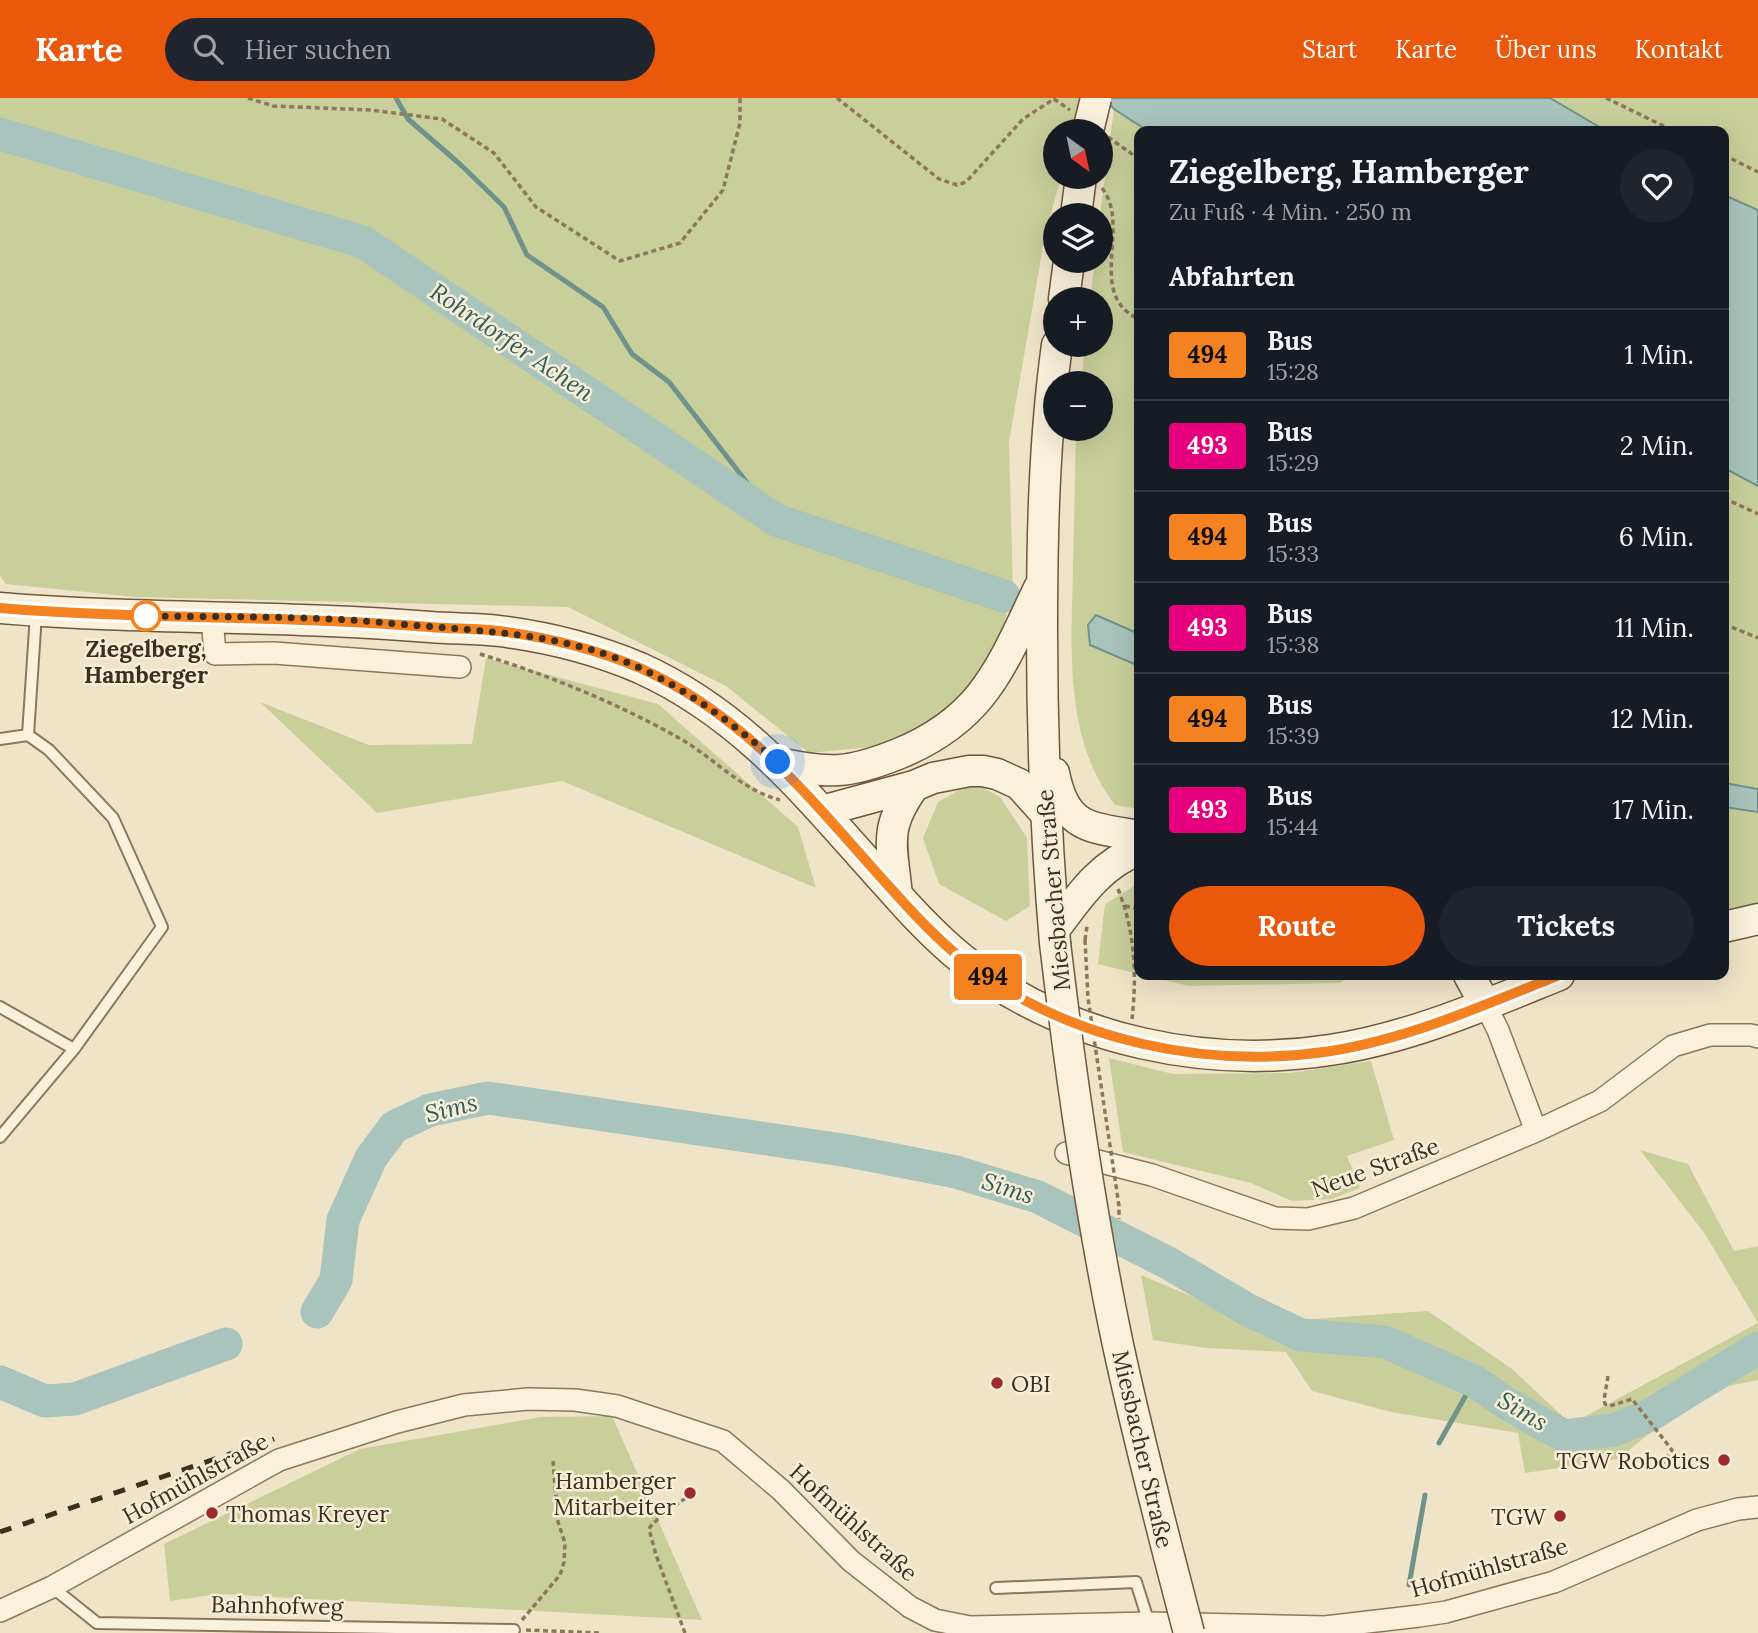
<!DOCTYPE html>
<html lang="de">
<meta charset="utf-8">
<style>
body{margin:0;font-family:Lora,serif;background:#20242c;color:#f1f3f6;height:100vh;display:flex;flex-direction:column;font-size:26px;white-space:nowrap}
*{box-sizing:border-box;margin:0}
p{font-size:23px;color:#9ea1a6}
.icon{flex:none;width:38px;height:38px;fill:none;stroke:currentColor;stroke-width:2;stroke-linecap:round;stroke-linejoin:round}
.map{position:relative;flex:1;overflow:hidden}
.drawer{position:absolute;left:1134px;top:28px;width:595px;height:854px;display:flex;flex-direction:column;background:#171b24;border-radius:14px;box-shadow:0 7px 28px #0002}
.drawer>*{flex:none}
.badge{padding:0 14px;border-radius:5px;font-size:24px;line-height:46px}
.needle{width:46px;rotate:147deg}
.buttons{position:absolute;left:1043px;top:21px;display:grid;gap:14px}
.buttons a{display:grid;place-items:center;width:70px;height:70px;border-radius:50%;background:#171b24;box-shadow:0 7px 28px #0002;font-size:35px}
.you{position:absolute;width:35px;height:35px;margin:-18px;border:5px solid #fff;border-radius:50%;background:#1a73e8;box-shadow:0 0 0 10px #1a73e833}
.map>.badge{position:absolute;translate:-50% -50%;box-shadow:0 0 0 4px #fff}
h2{padding:0 35px;font-size:26px;line-height:63px}
.round{display:grid;place-items:center;flex:none;width:74px;height:74px;border-radius:37px;background:#20242c}
.head{display:flex;align-items:center;justify-content:space-between;height:119px;padding:0 35px}
h1{font-size:33px;font-weight:800;line-height:52px}
.button{display:flex;gap:14px;margin-top:auto;padding:14px 35px}
.button a{flex:1;height:80px;border-radius:42px;background:#ea580c;color:#fff;font-size:28px;font-weight:800;line-height:80px;text-align:center}
.button a+a{background:#20242c;color:#f1f3f6}
ul{padding:0;list-style:none}
li{display:flex;align-items:center;gap:21px;height:91px;padding:0 35px;border-top:2px solid #363941}
li div{flex:1}
li b{display:block;font-size:26px}
li em{font-style:normal}
li .badge{min-width:77px;font-weight:700;text-align:center}
header{display:flex;align-items:center;gap:42px;box-sizing:border-box;height:98px;padding:0 35px;background:#ea580c;color:#fff}
header strong{font-size:33px}
nav{display:flex;gap:38px;margin-inline-start:auto;font-size:24px}
.search{width:490px;height:63px;background:#20242c;display:flex;align-items:center;gap:18px;box-sizing:border-box;padding:0 24px;border-radius:38px;color:#9ea1a6;font-size:26px}
.map>svg:first-child{display:block}
.green{fill:#c9cf9b}
.water{fill:#a9c4bc;stroke:#6f938a;stroke-width:2}
.lines{fill:none;stroke-linecap:round;stroke-linejoin:round}
.stream{stroke:#6f938a;stroke-width:5}
.river{stroke:#a9c4bc;stroke-width:33}
.service-casing{stroke:#8d765c;stroke-width:14}
.minor-casing{stroke:#8d765c;stroke-width:24}
.secondary-casing{stroke:#6f573f;stroke-width:33}
.path{stroke:#8d765c;stroke-width:3.5;stroke-dasharray:5 3.5;stroke-linecap:butt}
.service{stroke:#faf1dc;stroke-width:10}
.minor{stroke:#faf1dc;stroke-width:21}
.secondary{stroke:#faf1dc;stroke-width:30}
.rail{stroke:#3d2e20;stroke-width:5;stroke-dasharray:12 12;stroke-linecap:butt}
.secondary-bridge-casing{stroke:#6f573f;stroke-width:33;stroke-linecap:butt}
.path-bridge{stroke:#8d765c;stroke-width:3.5;stroke-dasharray:5 3.5;stroke-linecap:butt}
.secondary-bridge{stroke:#faf1dc;stroke-width:30}
.line-casing{stroke:#fff;stroke-width:16}
.line{stroke:#f58220;stroke-width:10}
.walk{stroke:#3d2e20;stroke-width:7;stroke-dasharray:0 12.6}
.stop-dot{fill:#fff;stroke:#f58220;stroke-width:3.5}
.poi-dot{fill:#9e2a2b;stroke:#f7eed8;stroke-width:2.5}
.labels{text-anchor:middle;dominant-baseline:central;stroke-width:5;stroke-linejoin:round;paint-order:stroke}
.stop-label{font-size:23px;font-weight:bold;fill:#3d2e20;stroke:#f7eed8}
.street-label{font-size:23px;fill:#3d2e20;stroke:#f7eed8}
.poi-label{font-size:23px;fill:#3d2e20;stroke:#f7eed8;text-anchor:end}
.water-label{font-size:24px;font-style:italic;fill:#2f5d5a;stroke:#f7eed8}
</style>
<header>
<strong>Karte</strong>
<div class="search"><svg class="icon" aria-label="search" viewBox="0 0 24 24"><circle cx="10" cy="10" r="6"/><path d="M15 15l6 6"/></svg>Hier suchen</div>
<nav><a>Start</a><a>Karte</a><a>Über uns</a><a>Kontakt</a></nav>
</header>
<div class="map">
<svg width="1758" height="1535" viewBox="0 0 1758 1535">
<rect width="100%" height="100%" fill="#f0e4c8"/>
<path class="green" d="M0,0h1081l-9,33h-17v46h6l-16,58 -36,207 4,146 -14,56 -49,72 -68,30 -73,7 -83,-67 -158,-79 -433,-10 -129,-13 -6,-8z
M1550,0h208v112l-34,-15v-64h-118z
M1114,11l34,22h-9v503l-43,-19 -6,30 49,21v143l-24,-4c-51,-65 -44,-158 -42,-237 1,-46 2,-93 3,-139h25v-46h-20l4,-38h16v-46h-11l5,-38h6l-1,-46z
M1724,370l34,18v303l-34,-6z
M486,560l172,46 140,123 18,61 -254,-107 -185,32 -117,-111 109,43 103,-1z
M973,684l27,15 27,41 3,68 -24,15 -67,-37 -16,-46 15,-36z
M1724,709l34,5v96l-34,6z
M1139,785v91l-41,-10 7,-60z
M1142,877h209l-11,8 -151,3z
M1109,960l64,16 116,-1 82,-12 23,79 -47,16 13,32 -29,11 -39,2 -41,-18 -128,-31z
M1640,1052l48,14 46,87 24,-5v134l-44,9 -49,32 -47,38 -93,14 -7,-40 -127,-21 -79,-21 -26,-39 -80,-4 -53,-8 -12,-65 113,48 174,-12 84,58 59,55 187,-101 -53,-89z
M612,1318l90,204 -483,-26 -49,7 -6,-57 196,-95 181,-32z"/>
<path class="water" d="M1104,0h446l56,33h-458l-34,-22z
M1724,97l34,15v276l-34,-18z
M1096,517l43,19v32l-49,-21 -2,-20z
M1724,685l34,6v23l-34,-5z"/>
<g class="lines">
<path class="stream" d="M396,0l12,21 54,47 42,41 23,48 76,52 29,47 37,28 107,138
M1439,1345l35,-62
M1409,1487l16,-90"/>
<path class="river" d="M0,36l363,108 413,278 228,76
M317,1214l19,-32 7,-60 28,-62 23,-31 36,-17 58,-12 361,53 107,21 82,25 132,67 78,46 53,25 84,7 89,39 32,22 58,33 50,-6 36,-15 108,-67
M0,1284l45,19 30,-2 151,-55"/>
<g class="service-casing">
<path id="service" d="M0,641l28,-4
M0,909l74,42
M0,1039l74,-88 88,-122 -49,-109 -64,-68 -21,-15 8,-121
M52,1489l45,36 417,7
M996,1490l140,-6 13,41"/>
</g>
<g class="minor-casing">
<path id="minor" d="M212,519l3,37 59,-1 186,14
M1486,908l12,24 38,101
M1066,1055l86,22 123,43 33,1 46,-11 182,-77 64,-30 73,-55 37,-11h41l7,2
M0,1513l52,-24 227,-127 118,-38 67,-17 64,-6 47,1 42,6 106,35 58,49 70,71 59,46 25,13 35,7 179,-4 176,4 94,-11 27,-4 108,-30 143,-62 41,-11 20,-2"/>
</g>
<g class="secondary-casing">
<path id="secondary" d="M1076,117l5,-38
M1064,201l5,-38
M0,510c143,12 287,7 430,19 23,2 46,1 69,4 48,6 96,18 141,37 111,50 177,140 256,226 23,26 47,51 75,72 100,75 236,103 359,84 80,-12 155,-45 229,-75
M778,665c51,11 70,11 120,-9 86,-35 103,-87 141,-166
M1054,675c11,56 35,54 85,63
M822,713l92,-25 19,-8 36,-7h14l14,3 22,10 26,29
M897,797c-5,-50 -14,-66 17,-109
M1724,829l34,-8
M1054,832c24,-32 46,-66 85,-80
M1055,845c-9,-104 -13,-208 -13,-312 0,-96 2,-192 15,-286
M1469,877l17,31"/>
</g>
<path class="path" d="M248,0l25,8 97,4 72,9 52,34 42,54 84,54 60,-18 43,-53 17,-67v-25
M837,0l102,81 18,6 9,-3 57,-63 31,-20 16,11
M1606,0l68,33
M1108,39l31,22
M1724,57l34,17
M1101,70l4,-20
M1102,90c30,38 -17,107 37,131
M1724,400l34,16
M1724,526l34,14
M480,556c68,21 137,49 199,84 34,19 62,52 101,62
M1118,791c17,42 19,85 14,130
M1125,808l14,3
M1085,842l2,-14
M1608,1278l-4,24 1,4 5,2 22,-7 40,51 -12,17
M522,1522l38,-45 4,-13 1,-19 -7,-21 -5,-61
M526,1532l75,3
M685,1535l-29,-78 -7,-26c5,-10 32,-26 42,-36"/>
<use href="#service" class="service"/>
<use href="#minor" class="minor"/>
<use href="#secondary" class="secondary"/>
<path class="rail" d="M0,1434l274,-93"/>
<g class="secondary-bridge-casing">
<path id="secondary-bridge" d="M1088,33l8,-33
M1055,845c16,135 35,270 63,402 21,97 46,193 71,288"/>
</g>
<path class="path-bridge" d="M1085,842l3,58 31,208v13"/>
<use href="#secondary-bridge" class="secondary-bridge"/>
</g>
<g class="lines">
<g class="line-casing">
<path id="line" d="M0,510c143,12 287,7 430,19 23,2 46,1 69,4 48,6 96,18 141,37 112,50 177,140 256,226 23,26 47,51 75,72 100,75 236,104 360,85 79,-13 154,-46 228,-76"/>
</g>
<use href="#line" class="line"/>
<path class="walk" d="M146,518h-3c69,1 138,0 207,4 28,2 57,5 85,7 75,6 138,10 207,42 50,24 94,57 136,93"/>
</g>
<circle class="stop-dot" cx="146" cy="518" r="14"/>
<g class="poi-dot">
<circle cx="997" cy="1285" r="7"/>
<circle cx="1724" cy="1362" r="7"/>
<circle cx="690" cy="1395" r="7"/>
<circle cx="212" cy="1415" r="7"/>
<circle cx="1560" cy="1418" r="7"/>
</g>
<g class="labels">
<g class="stop-label">
<text x="146" y="550">Ziegelberg,<tspan x="146" dy="26">Hamberger</tspan></text>
</g>
<g class="street-label">
<text transform="translate(1053 792) rotate(-95)">Miesbacher Straße</text>
<text transform="translate(1375 1069) rotate(-20)">Neue Straße</text>
<text transform="translate(1143 1351) rotate(77)">Miesbacher Straße</text>
<text transform="translate(195 1380) rotate(-29)">Hofmühlstraße</text>
<text transform="translate(854 1424) rotate(42)">Hofmühlstraße</text>
<text transform="translate(1489 1469) rotate(-16)">Hofmühlstraße</text>
<text transform="translate(277 1507) rotate(1)">Bahnhofweg</text>
</g>
<g class="poi-label">
<text x="1011" y="1285" text-anchor="start">OBI</text>
<text x="1710" y="1362">TGW Robotics</text>
<text x="676" y="1382">Hamberger<tspan x="676" dy="26">Mitarbeiter</tspan></text>
<text x="226" y="1415" text-anchor="start">Thomas Kreyer</text>
<text x="1546" y="1418">TGW</text>
</g>
<g class="water-label">
<text transform="translate(512 244) rotate(34)">Rohrdorfer Achen</text>
<text transform="translate(451 1010) rotate(-14)">Sims</text>
<text transform="translate(1008 1090) rotate(18)">Sims</text>
<text transform="translate(1523 1313) rotate(31)">Sims</text>
</g>
</g>
</svg>
<div class="buttons">
<a><svg class="needle" viewBox="-14 -14 28 28"><path d="M0-13l5 13h-10z" fill="#e53935"/><path d="M0 13l5-13h-10z" fill="#9ea1a6"/></svg></a>
<a><svg class="icon" aria-label="layers" viewBox="0 0 24 24"><path d="M12 4l9 5-9 5-9-5zM3 14l9 5 9-5"/></svg></a>
<a>+</a>
<a>−</a>
</div>
<div class="you" style="left:778px;top:664px"></div>
<b class="badge" style="left:988px;top:879px;background:#f58220;color:#111">494</b>
<section class="drawer">
<div class="head"><div><h1>Ziegelberg, Hamberger</h1><p>Zu Fuß · 4 Min. · 250 m</p></div><a class="round"><svg class="icon" aria-label="heart" viewBox="0 0 24 24"><path d="M12 20l-8-8c-3-5 5-10 8-4 3-6 11-1 8 4z"/></svg></a></div>
<h2>Abfahrten</h2>
<ul>
<li><span class="badge" style="background:#f58220;color:#111">494</span><div><b>Bus</b><p>15:28</p></div><em>1 Min.</em></li>
<li><span class="badge" style="background:#e6007e;color:#fff">493</span><div><b>Bus</b><p>15:29</p></div><em>2 Min.</em></li>
<li><span class="badge" style="background:#f58220;color:#111">494</span><div><b>Bus</b><p>15:33</p></div><em>6 Min.</em></li>
<li><span class="badge" style="background:#e6007e;color:#fff">493</span><div><b>Bus</b><p>15:38</p></div><em>11 Min.</em></li>
<li><span class="badge" style="background:#f58220;color:#111">494</span><div><b>Bus</b><p>15:39</p></div><em>12 Min.</em></li>
<li><span class="badge" style="background:#e6007e;color:#fff">493</span><div><b>Bus</b><p>15:44</p></div><em>17 Min.</em></li>
</ul>
<div class="button"><a>Route</a><a>Tickets</a></div>
</section>
</div>
